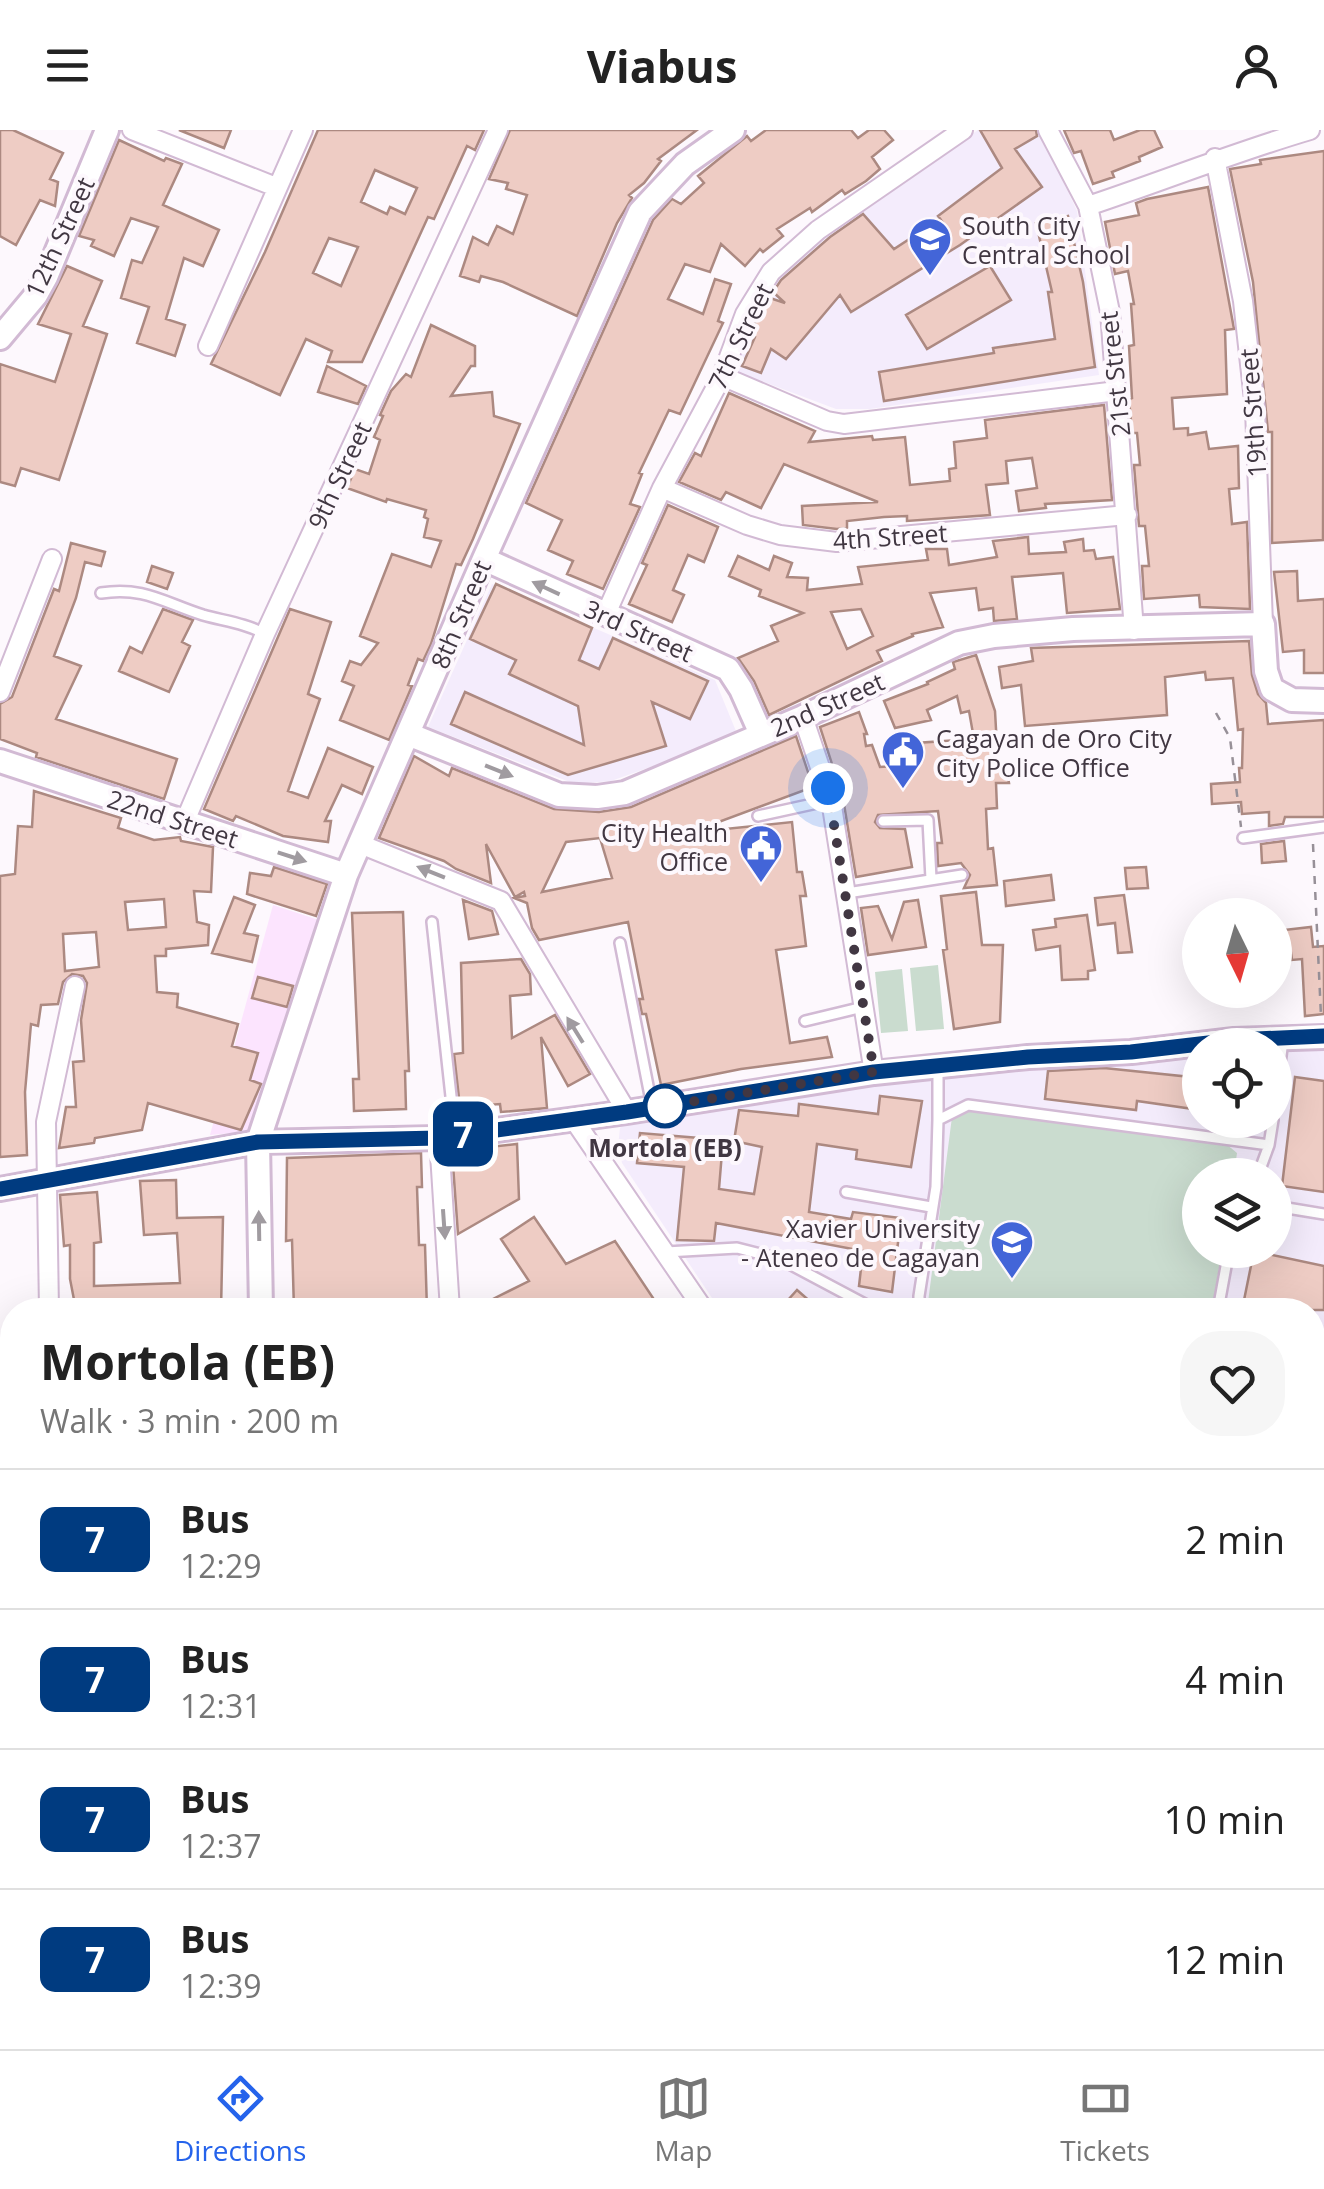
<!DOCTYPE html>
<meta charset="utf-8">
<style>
body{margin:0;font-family:"Open Sans",sans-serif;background:#f6f6f6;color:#222;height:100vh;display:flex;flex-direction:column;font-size:38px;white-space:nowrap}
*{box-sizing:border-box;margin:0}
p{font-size:32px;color:#767676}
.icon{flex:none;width:55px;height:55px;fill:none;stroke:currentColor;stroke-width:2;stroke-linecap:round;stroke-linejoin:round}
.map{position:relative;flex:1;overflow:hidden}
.side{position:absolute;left:0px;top:1168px;width:1325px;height:752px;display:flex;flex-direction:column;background:#fff;border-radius:40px 40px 0 0;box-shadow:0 10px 40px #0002}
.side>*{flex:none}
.badge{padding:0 20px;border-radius:15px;font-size:35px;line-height:65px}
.needle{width:65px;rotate:175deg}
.buttons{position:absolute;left:1182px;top:768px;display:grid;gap:20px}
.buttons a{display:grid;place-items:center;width:110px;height:110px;border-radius:50%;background:#fff;box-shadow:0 10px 40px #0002;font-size:50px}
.you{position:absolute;width:50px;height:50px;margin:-25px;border:8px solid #fff;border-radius:50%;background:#1a73e8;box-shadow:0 0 0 15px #1a73e833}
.map>.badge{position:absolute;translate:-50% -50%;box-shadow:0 0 0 5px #fff}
.round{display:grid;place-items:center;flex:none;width:105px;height:105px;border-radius:40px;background:#f6f6f6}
.overview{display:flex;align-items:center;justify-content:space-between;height:170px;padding:0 40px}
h1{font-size:48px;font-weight:700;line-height:75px}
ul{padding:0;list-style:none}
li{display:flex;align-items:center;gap:30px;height:140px;padding:0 40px;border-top:2px solid #e0e0e0}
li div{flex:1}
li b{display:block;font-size:38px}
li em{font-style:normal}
li .badge{min-width:110px;font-weight:700;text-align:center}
header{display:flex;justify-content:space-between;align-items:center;height:130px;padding:0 40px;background:#fff;font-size:45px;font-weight:700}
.menu{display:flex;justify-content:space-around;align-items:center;height:140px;border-top:2px solid #e0e0e0;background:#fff;font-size:28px;color:#767676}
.menu a{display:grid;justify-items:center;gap:5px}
.menu .active{color:#2563eb}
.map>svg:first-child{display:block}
.built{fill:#fce4fe}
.education{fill:#f4ecfc;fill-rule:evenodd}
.green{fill:#cadccf}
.building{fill:#eeccc4;stroke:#ac8981;stroke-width:2.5;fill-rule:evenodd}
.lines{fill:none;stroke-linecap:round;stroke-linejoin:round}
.service-casing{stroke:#d2bad4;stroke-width:14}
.minor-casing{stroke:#d2bad4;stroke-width:22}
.tertiary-casing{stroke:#d2bad4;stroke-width:28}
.primary-casing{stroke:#d2bad4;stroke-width:35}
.path{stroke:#979098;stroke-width:2.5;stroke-dasharray:8 8;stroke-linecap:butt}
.service{stroke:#fff;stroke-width:9}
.minor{stroke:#fff;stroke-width:18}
.tertiary{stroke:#fff;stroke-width:22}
.primary{stroke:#fff;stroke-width:30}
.oneway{fill:#a09ba0}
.line-casing{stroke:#fff;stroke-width:22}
.line{stroke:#003b80;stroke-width:15}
.walk{stroke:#413742;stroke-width:10;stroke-dasharray:0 18}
.stop-dot{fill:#fff;stroke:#003b80;stroke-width:5}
.labels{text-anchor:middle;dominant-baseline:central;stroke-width:8;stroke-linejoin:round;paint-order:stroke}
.poi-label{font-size:25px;fill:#413742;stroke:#fdf8fd;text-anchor:start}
.street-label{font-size:25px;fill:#413742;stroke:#fdf8fd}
.stop-label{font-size:25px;font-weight:bold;fill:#413742;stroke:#fdf8fd}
</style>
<header><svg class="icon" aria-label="menu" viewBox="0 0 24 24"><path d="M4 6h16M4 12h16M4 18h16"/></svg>Viabus<svg class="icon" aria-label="person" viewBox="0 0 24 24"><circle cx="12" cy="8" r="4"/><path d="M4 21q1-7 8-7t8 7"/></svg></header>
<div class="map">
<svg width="1324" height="1919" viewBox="0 0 1324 1919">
<rect width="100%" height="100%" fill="#fdf8fd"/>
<path class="built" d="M273,775l49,16 -68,210 -44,4z"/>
<path class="education" d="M978,0h62l37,81 22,164 -229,34h-34l-104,-39 12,-41 37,-60z
M492,454l223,96 23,56 -127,45 -36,3 -147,-57z
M1324,917v521l-12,-10v-248h-592l-98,-147 -4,-16 2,-19 7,-8 312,-45 261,-22v67h75v-71zM1200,1045h75v75h-75z"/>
<path class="green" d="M938,835l6,64 -28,2 -6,-63z
M902,839l6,62 -27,2 -6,-61z
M964,978l261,35 12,10 -3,22h-34v75h22l-10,60h-285l25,-193z"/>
<path class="building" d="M0,0h13l50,23 -13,26 8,3 -3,24 -15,-6 -24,45 -16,-9z
M179,0h52l-7,18z
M318,0h166l-9,20 -8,-4 -33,73 -6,-2 -66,145h-34l4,-11 -26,-12 -26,56 -69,-31 54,-112zM375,40l42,18 -12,26 -15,-7 -3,7 -26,-12zM329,108l29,9 -17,39 -28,-13z
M510,0h187l-39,29 3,2 -17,22 -15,12 3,3 -15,25 -40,93 -74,-34 -22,-6 -2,6 -19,-6 13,-39 15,8 9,-19 16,8 14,-39 -21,-6 2,-6 -19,-4z
M766,0h85l7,8 11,-8h15l9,10 -21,17 8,12 -14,12 -21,13 -3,-4 -30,22 -2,-4 -33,21 6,7 -20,16 -3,-3 -15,17 -24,-22 -11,28 -25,-8 -17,35 35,15 12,-35 16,5 -13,37 5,2 -43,91 -11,-4 -30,63 3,1 -12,30 10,3 -37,82 -36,-15 6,-13 -25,-11 14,-30 -36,-17 127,-283 19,-21 9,5 23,-21 -6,-7 49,-40 4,5z
M980,0h56l1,6 -22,13 27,38 -82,58 -109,67 -11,-17 -54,64 -15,-10 -10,24 -19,-7 13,-29 -4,-3 5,-14 14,-22 15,5 -12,-11 8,-12 49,-43 33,-23 31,35 20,-13 5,8 25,-20 -6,-8 64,-48z
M1064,0h46l4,10 26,-10h14l8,17 -23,10 1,4 -28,11 2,5 -21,7 -12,-33 -7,2z
M119,10l45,21 2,-3 16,6 -19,41 56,25 -16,36 -19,-8 -18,61 19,6 -10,31 -38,-13 12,-36 -28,-9 11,-38 10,3 16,-36 -27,-9 -17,38 -23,-10 3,-6 -15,-4z
M1324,21l-1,389 -51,3v-111h-4l-15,-150 -23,-113 31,-5 -1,-4z
M1208,57l26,142 -9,1 2,64 -55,4 2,31 14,-1v7l18,-3 3,17 29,-3 1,42 -10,1 3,35 15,-2 3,87 -50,-2 -1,-12 -55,4 -2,-33h7l-4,-40h-6l-5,-61h6l-3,-32h-5l-3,-34 3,-1 -3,-52 5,-1 -3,-41h3l-6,-33 -13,3 -10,-52 34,-7 -3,-12 11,-4z
M1068,86l15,66 12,85 -211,34 -5,-29 115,-19 -1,-5 62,-9 -7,-47h4l-16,-69z
M67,136l35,15 -19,45 24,8 -48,146 -38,-12 -6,18 -15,-4v-118l55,18 16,-48 -33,-10z
M990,136l21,34 -84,49 -21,-34z
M431,195l44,21v20h-4l-20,30 41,-4 2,24 26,8 -47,115 -12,26 -5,-1 -25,80 -8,17 -5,-2 -10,26 4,1 -23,54 -49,-20 14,-34 -12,-5 8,-20 11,4 17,-22 -18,-7 32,-82 39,13 10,-26 -17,-4 4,-18 -4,-2 2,-7 -39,-11 -1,3 -39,-14 8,-19 14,5 11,-34 -6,-3 9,-21 -3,-1 11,-24 15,-17 5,3z
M327,236l39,20 -8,18 -40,-12z
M729,263l86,38 -6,11 63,-6 1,4 32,-3 5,48 40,-4 -1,-12 7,-1 -2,-26 33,-4 -2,-18 119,-15 8,95 -67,4 1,4 -27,3 -3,-20 21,-3 -5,-30 -26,3 2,22 -22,2 4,30 -83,6v-5l-23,1 -37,4v7l-10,1 -34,-4 -1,-19 76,-4 -94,-38 -23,44 -35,-16 -5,8 -42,-18 16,-29 6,3z
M668,375l50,22 -14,35 -16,-7 -15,35 11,5 -12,27 -43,-18 18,-39 -5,-2z
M1028,407l1,17 37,-2 -2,-10 19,-3 1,12 10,-1 2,9 17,-2 7,52 -53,4 -4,-40 -51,4 5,42 -23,2 -1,-13 -14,2 -3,-22 -46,5 13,34 -31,7 1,2 -36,15 5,10 -113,54 -15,-34 -16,-23 40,-17 -7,-15 32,-13 -44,-17 2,-6 -32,-14 9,-20 31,14 5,-14 18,7 -5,14 21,1 -1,12 55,-6 -4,-17 70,-7 -2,-11h21l2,16 48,-8 -4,-16zM861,479l12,27 -26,13 -16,-37z
M71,413l34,9 -4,14 -16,-4 -9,36 -22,58 27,10 -25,53 121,40 -13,40 -128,-42 1,-4 -37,-14v-35l12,-7 42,-108 5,2z
M152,436l21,7 -6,16 -20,-7z
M1297,441l1,30 26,-2v74h-20v-23l-21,2 -9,-80z
M496,454l96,44 -13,32 20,9 14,-31 95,43 -18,38 -38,-17 14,44 -98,29 -117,-51 14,-32 119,53 -6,-39 -69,-32 7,-14 -46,-21z
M163,479l30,11 -11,22 8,4 -21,46 -50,-21 11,-24 12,6z
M290,479l41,13 -23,72 12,5 -32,92 20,7 20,-50 45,19 -11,27 -20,-9 -17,36h6l-3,21 -45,-6 -47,-20 -3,5 -29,-12z
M1249,511l3,34 6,19 8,9 2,21 56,-4v97h-39l-2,7 -14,2v-14l-27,2 -1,-12 -29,2 -1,-20 29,-2 -1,-14h3l1,-39 -5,1 -5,-52 -27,2 -1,-8 -40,5 2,38 -142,11 -4,-41 -19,3 -3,-21 34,-6 -2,-13z
M976,525l19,56 3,54h8l3,18h-13l1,25 -11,1 2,40 5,-1 4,37 -33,3 6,-13 -9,-12 -23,3 -1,-23h5l-4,-32 -60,4 -3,7 5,6 25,1 7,38 -56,10 -13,-79 -23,-71 39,-15 8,22h-3l2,12 6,-1 8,22 30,-2 -9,-21 73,-5 -5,-28 -8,2 -4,-17 -30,14 4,10 -36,8 -11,-27 44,-17 -1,-2 28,-13 -2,-7z
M796,606l17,51 -108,40 1,4 86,-9 5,50h5l4,24h-6l6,50 -30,4 14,93 37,-6 5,20 -91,12 -80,16 -15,-71h-4l-3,-15h4l-15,-77 -89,18 -7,-12 -5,-25 -13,-5 11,-2 -1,-4 -9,5 -29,-53 5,39 -35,-14 -12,-8 -65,-23 35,-82 35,20 3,-8 102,41 45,3 32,-5zM600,708l12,40 -70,14 24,-50z
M34,661l87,27 -3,10 36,12 26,-3 1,4 32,6 -2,45 -17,-1 3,31 12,3 -1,20 -42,4v7h-11l2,36 21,2 -1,13 61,17 -6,22 26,7 -8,27 11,4 -20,46 -93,-27 -6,27 -47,8 -1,5 -35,5 7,-41h10l-3,-45 11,-1 -3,-41 6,-37 -4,-7 -11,-2 -9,8 -5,22 -17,1 -3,21 -7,-2 -6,68 2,63 -27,2v-281l15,-2 3,-48 14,1zM164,769l2,28 -38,3 -3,-28zM96,802l3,35 -34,4 -2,-37z
M1284,711l2,20 -24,2 -1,-19z
M274,737l53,17 -11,32 -69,-22 3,-21 21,3z
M1146,737l2,21 -21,1 -2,-21z
M1051,745l3,25 -48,6 -2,-25z
M976,762l6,53h21l-3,77 -46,7 -11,-79 4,-1 -6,-53z
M1124,765l8,57 -14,1 -3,-30 -17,2 -3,-27z
M234,767l21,8 -11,28 14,3 -6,26 -40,-9z
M463,770l29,11 6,23 -29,5z
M918,770l8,47 -58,8 -7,-47 17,-2 14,33 12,-37z
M403,782l6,159h-4l1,38 -52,2 -1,-32h6l-7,-166z
M1087,785l8,55 -7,1v8l-26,1 -2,-34 -24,4 -3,-20 23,-3 -1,-8z
M1311,797l2,20 11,-1v68l-19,2 -3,-57 -10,1 -1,-7 -16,2v-24z
M521,829l9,15 1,20 -21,2 2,42 43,-23 35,59 -22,12 -27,-49 6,71 -46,4 -1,-8 -40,3 -6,-53 9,-1 -2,-90z
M258,847l35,9 -6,21 -35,-9z
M1104,938l96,10v32l-63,-9 -1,9 -91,-11 3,-28z
M1295,947l29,4v111l-42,-6z
M880,966l42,5 -11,66 -55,-8 1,-9 -40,-6 -8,68 42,7 2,-7 48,6 -9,74 -33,-6 4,-35 -147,-28 -2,18 -37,-1 7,-73 -47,-4 3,-30 83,7 -4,49 35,5 8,-47 -28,-6 5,-31 59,6 1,-12 79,10z
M517,1014l2,55 -61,35 -6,-83z
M421,1023l1,34h-5l2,58h6l2,65h-133l-2,-70 -6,1 1,-83z
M176,1050l1,38 46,-1 -2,93h-145l-6,-31v-34l-6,1 -4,-51 37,-3 4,50 -7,1v43l86,-3 -3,-50 -33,2 -4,-54z
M534,1087l32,47 49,-23 46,69h-162l-6,-11 36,-18 -28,-42z
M1254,1121l70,15v44h-82z
M797,1160l23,20h-41z"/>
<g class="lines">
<g class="service-casing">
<path id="service" d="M101,463c42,-7 64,10 102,22 21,6 42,8 62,19
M758,686l73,-16
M883,691l45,-1 3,59
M1243,708l81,-11
M847,763l115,-18
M432,792l23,211
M620,813l32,163
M805,891l58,-14
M1275,974l8,-64
M938,990v-52
M1269,1015l4,-25
M846,1062l85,15
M1275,1076l49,8
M666,1122l71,-4 43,11 96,51
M919,1180v-14l17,-109 2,-67 30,-15 301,40 -11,30
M1218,1180l11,-60
M1312,1248l12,1"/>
</g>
<g class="minor-casing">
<path id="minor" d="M132,0l144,57
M1048,0l40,76 22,106 24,318
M1215,28l28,143 12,108 8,215
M1088,76c75,-25 147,-54 222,-76
M208,216l95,-216
M722,246l105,45 17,3 273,-33
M662,358l85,37 33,10 57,7 290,-27
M605,486l57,-128 60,-112 23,-62 26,-42 47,-42 145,-100
M0,562l52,-133
M803,587l28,83 43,273
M185,691l80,-187 233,-504
M360,714l141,57 126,211
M574,990l130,190
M439,1008l11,172
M49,1180l-3,-188 29,-136
M1312,1522l12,10
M38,1908v11
M665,1908l25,11
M379,1919l2,-11
M764,1919l7,-11
M919,1919l8,-11"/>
</g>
<g class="tertiary-casing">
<path id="tertiary" d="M0,208l36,-43 10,-18 61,-147
M484,429l244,110 13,20 20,45
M408,604l151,61 38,2 28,-4 178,-76 156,-74 35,-7 79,-7 190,-5 3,47 6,18 20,11 32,1
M0,631l346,114
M0,1059l258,-47 181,-4 188,-26 247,-39 154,-16 103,-5 103,-12 90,-3
M261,1180l-3,-168 88,-267 138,-316 156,-347 45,-48 48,-34
M0,1703l12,-1
M1145,1908l56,11
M245,1919v-11"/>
</g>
<g class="primary-casing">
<path id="primary" d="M0,1446l12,1
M1312,1697l12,3"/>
</g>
<path class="path" d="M1216,583l14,25 11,89
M1313,714l8,172
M104,1919l1,-11
M153,1919l1,-11"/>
<use href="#service" class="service"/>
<use href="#minor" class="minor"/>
<use href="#tertiary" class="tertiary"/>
<use href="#primary" class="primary"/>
</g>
<defs><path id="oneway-solid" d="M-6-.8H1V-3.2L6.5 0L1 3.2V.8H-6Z" transform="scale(2.5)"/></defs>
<g class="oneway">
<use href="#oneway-solid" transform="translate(546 458) rotate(-155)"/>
<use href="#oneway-solid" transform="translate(499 641) rotate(22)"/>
<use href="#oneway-solid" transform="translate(292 727) rotate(18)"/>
<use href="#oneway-solid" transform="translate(431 742) rotate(-158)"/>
<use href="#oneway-solid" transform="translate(575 900) rotate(-122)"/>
<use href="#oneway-solid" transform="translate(444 1094) rotate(86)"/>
<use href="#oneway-solid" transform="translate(259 1096) rotate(-91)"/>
</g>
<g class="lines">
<g class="line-casing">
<path id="line" d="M0,1059l258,-47 180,-4 189,-26 247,-40 154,-15 103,-5 103,-12 90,-4"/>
</g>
<use href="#line" class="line"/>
<path class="walk" d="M665,976l-12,2 221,-36 -46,-284"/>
</g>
<defs>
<g id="school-pin" transform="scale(2.25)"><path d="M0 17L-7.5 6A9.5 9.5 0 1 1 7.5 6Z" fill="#4365d8" stroke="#fdf8fd"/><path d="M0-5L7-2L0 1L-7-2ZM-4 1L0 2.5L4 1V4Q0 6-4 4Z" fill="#fff"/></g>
<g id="civic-pin" transform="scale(2.25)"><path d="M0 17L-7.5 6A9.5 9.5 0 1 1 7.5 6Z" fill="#4365d8" stroke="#fdf8fd"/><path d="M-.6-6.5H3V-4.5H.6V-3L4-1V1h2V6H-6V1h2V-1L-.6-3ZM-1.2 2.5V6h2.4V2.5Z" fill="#fff"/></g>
<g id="university-pin" transform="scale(2.25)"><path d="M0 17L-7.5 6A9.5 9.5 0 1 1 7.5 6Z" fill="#4365d8" stroke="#fdf8fd"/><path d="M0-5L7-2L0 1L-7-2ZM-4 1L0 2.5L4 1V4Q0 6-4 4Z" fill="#fff"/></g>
</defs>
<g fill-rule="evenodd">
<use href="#school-pin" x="930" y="109"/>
<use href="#civic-pin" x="903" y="622"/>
<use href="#civic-pin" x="761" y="716"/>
<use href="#university-pin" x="1012" y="1112"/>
</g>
<circle class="stop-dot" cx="665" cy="976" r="20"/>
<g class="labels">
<g class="poi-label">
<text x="962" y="95">South City<tspan x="962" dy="29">Central School</tspan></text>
<text x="936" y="608">Cagayan de Oro City<tspan x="936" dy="29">City Police Office</tspan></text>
<text x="728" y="702" text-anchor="end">City Health<tspan x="728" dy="29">Office</tspan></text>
<text x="980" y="1098" text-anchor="end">Xavier University<tspan x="980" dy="29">- Ateneo de Cagayan</tspan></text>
</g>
<g class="street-label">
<text transform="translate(59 107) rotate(-65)">12th Street</text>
<text transform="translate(740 206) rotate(-64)">7th Street</text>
<text transform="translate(1114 244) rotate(-96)">21st Street</text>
<text transform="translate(1252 283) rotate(-94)">19th Street</text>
<text transform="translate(339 345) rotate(-65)">9th Street</text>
<text transform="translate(890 406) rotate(-4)">4th Street</text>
<text transform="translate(460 484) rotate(-67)">8th Street</text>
<text transform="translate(639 500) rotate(24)">3rd Street</text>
<text transform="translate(827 574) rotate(-24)">2nd Street</text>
<text transform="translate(173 688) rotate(18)">22nd Street</text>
</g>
<g class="stop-label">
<text x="665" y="1017">Mortola (EB)</text>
</g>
</g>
</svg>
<div class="buttons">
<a><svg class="needle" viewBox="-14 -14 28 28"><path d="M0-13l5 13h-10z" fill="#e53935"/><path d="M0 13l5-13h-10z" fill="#767676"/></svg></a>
<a><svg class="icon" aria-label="locate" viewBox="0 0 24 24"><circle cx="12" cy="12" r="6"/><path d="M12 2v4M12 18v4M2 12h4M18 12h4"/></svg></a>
<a><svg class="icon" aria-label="layers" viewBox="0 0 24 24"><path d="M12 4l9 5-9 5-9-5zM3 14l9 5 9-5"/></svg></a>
</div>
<div class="you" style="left:828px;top:658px"></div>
<b class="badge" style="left:463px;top:1004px;background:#003b80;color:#fff">7</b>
<section class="side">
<div class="overview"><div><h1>Mortola (EB)</h1><p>Walk · 3 min · 200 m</p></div><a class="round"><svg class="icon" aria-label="heart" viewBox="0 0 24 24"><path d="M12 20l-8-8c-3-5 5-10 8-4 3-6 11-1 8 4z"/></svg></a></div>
<ul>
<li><span class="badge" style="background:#003b80;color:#fff">7</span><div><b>Bus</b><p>12:29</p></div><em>2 min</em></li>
<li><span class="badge" style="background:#003b80;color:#fff">7</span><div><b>Bus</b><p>12:31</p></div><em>4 min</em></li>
<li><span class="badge" style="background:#003b80;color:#fff">7</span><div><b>Bus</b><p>12:37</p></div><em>10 min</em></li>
<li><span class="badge" style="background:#003b80;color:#fff">7</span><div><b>Bus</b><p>12:39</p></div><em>12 min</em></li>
</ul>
</section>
</div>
<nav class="menu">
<a class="active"><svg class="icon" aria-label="directions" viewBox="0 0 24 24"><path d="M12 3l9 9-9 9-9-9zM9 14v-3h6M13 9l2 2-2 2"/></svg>Directions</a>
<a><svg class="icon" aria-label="map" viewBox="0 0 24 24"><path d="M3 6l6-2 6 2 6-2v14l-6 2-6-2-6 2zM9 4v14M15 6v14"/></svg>Map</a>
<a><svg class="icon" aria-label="tickets" viewBox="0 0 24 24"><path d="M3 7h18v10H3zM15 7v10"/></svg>Tickets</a>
</nav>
